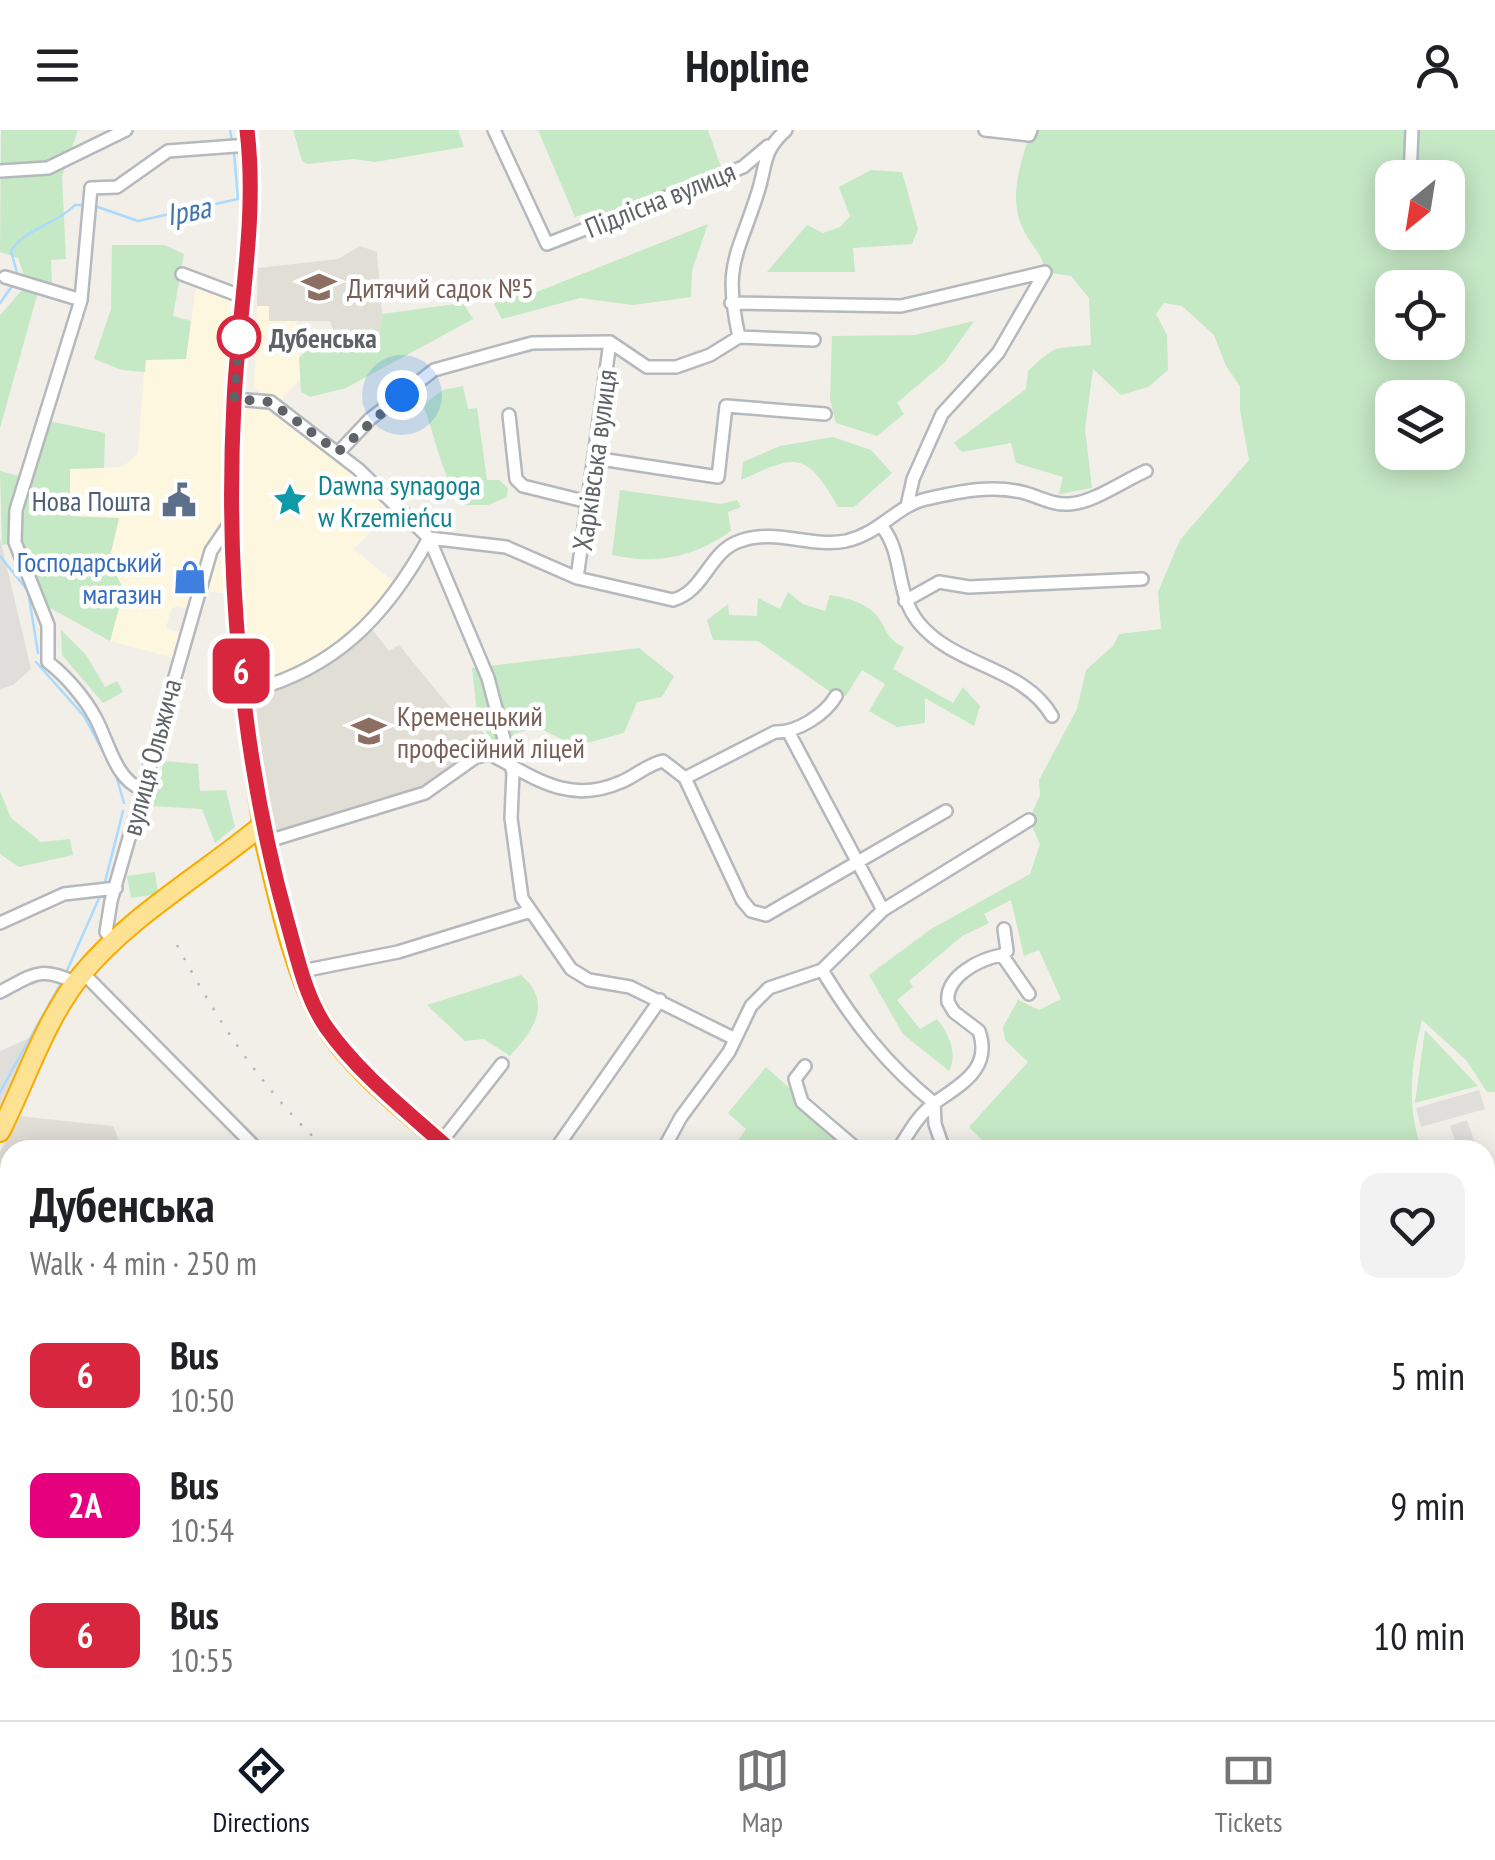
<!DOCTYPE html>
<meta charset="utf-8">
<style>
body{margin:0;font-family:"PT Sans Narrow",sans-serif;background:#f2f2f2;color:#202124;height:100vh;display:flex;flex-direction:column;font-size:38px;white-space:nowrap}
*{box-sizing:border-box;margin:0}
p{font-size:32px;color:#757577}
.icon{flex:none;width:55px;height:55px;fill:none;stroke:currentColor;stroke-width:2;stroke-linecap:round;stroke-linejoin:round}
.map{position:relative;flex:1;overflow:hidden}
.drawer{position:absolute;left:0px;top:1010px;width:1495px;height:580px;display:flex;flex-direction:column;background:#fff;border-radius:30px 30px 0 0;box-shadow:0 5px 25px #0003}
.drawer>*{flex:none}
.badge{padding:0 20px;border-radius:15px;font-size:35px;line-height:65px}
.needle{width:65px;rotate:210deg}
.fabs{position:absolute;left:1375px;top:30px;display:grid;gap:20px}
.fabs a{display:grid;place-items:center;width:90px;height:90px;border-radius:20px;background:#fff;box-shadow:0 5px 25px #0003;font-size:50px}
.you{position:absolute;width:50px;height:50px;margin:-25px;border:8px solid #fff;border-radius:50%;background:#1a73e8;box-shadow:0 0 0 15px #1a73e833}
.map>.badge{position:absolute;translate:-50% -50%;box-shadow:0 0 0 5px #fff}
.round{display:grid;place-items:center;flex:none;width:105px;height:105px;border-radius:20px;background:#f2f2f2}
.head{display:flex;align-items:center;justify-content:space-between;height:170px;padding:0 30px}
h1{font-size:48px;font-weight:600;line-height:75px}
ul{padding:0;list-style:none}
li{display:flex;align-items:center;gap:30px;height:130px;padding:0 30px}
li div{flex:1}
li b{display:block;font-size:38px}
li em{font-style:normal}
li .badge{min-width:110px;font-weight:700;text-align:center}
header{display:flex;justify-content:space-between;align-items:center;height:130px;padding:0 30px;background:#fff;font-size:45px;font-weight:600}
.tabs{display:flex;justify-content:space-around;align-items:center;height:140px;border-top:2px solid #e0e0e0;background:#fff;font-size:28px;color:#757577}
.tabs a{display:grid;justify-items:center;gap:5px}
.tabs .active{color:#111827}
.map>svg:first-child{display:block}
.commercial{fill:#fef7e0}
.industrial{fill:#e0deda}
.education{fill:#e1ded6}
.green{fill:#c5e8c5;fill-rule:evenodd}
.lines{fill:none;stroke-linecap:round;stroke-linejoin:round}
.stream{stroke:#aadaff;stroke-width:2.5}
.minor-casing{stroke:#b5b8bc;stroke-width:16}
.major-casing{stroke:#f2c960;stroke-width:19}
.highway-casing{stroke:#f9ab00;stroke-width:22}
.minor{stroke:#fff;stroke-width:11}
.major{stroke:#fff2af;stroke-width:14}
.highway{stroke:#fde293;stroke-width:18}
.rail{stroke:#b6b7b8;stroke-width:2.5;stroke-dasharray:2.5 12;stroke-linecap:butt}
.line-casing{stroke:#fff;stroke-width:22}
.line{stroke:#d7263d;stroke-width:15}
.walk{stroke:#5f6368;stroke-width:10;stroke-dasharray:0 18}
.stop-dot{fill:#fff;stroke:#d7263d;stroke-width:5}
.labels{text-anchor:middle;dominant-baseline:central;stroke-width:9;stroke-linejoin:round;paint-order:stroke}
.street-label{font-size:28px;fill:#5f6368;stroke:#fff}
.education-label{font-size:28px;fill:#785e54;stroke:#fff;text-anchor:start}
.stop-label{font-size:28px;font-weight:bold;fill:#5f6368;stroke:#fff;text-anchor:start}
.culture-label{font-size:28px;fill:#0d838f;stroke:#fff;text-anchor:start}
.service-label{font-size:28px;fill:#4e5e75;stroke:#fff;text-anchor:end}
.shop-label{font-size:28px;fill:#366cbe;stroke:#fff;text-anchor:end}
.water-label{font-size:30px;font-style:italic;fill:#4174aa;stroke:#fff}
</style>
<header><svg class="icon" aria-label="menu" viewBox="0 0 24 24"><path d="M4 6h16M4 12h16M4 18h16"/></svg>Hopline<svg class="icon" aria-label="person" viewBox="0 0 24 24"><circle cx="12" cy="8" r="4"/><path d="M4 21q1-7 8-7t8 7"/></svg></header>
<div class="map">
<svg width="1495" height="1590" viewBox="0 0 1495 1590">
<rect width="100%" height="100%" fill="#f1efe8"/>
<path class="commercial" d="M197,150l46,17 -9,220 -18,30 13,1 7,7 7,-147 34,3 72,54 44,43 -39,41 42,35 -19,27 -50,42 -78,38 -11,-97 -39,-3 -6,19 -16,-4 -6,3 -5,19 19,6 -7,25 -68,-18 14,-51 -15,-29 10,-42 -49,-2v-48l52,-2 16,-13 7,-95h41z
M257,176h12v15h28l4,57 -23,26 -24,-17z
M763,1580h85l18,10h-99z"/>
<path class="industrial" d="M0,408l31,131 -18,16 -13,4z
M43,902l-43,88v-69z
M1479,960l6,19 -64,18 -5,-19z
M1467,990l9,26 -18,4 -8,-24z"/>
<path class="education" d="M360,116l17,6 5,62 -2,19 -9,9 -14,7 -20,-9 -7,-19h-61v-15h-12l1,-38 80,-9z
M372,499l17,22 10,-6 60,73 9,-6 22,30 -66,48 -41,7 -112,36 -18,-138 65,-27 37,-22z
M18,986l95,10 10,24h-113v163l-10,7v-168z
M1495,1528v62h-100l6,-10h84v-34z"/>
<path class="green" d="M1,0h77l-16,46 4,83 -15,1 1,25 -27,-7 -7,-20 -18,-6z
M293,0h165l6,17 -89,15 -21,-3 -47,5 -5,-3z
M538,0h170l15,43 -126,50 -2,-13 -20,7z
M1031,0h464v962h-8l-21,-32 -44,-40c-11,45 -16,87 0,130h-430l-23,-23 59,-65 -23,-22 -2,-13 15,-27 21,10 22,-11 -22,-49 -15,6 -13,-56 -27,14 5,9 -27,13 -53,45 4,6 -16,13 23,29 17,-10c12,14 21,36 12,52l-46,-37 -34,-59 62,-46 99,-55 10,-30 -11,-24 11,-25 -1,-15 38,-71 9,-39 27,-24 6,-12 42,-5 -3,-37 22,-52 69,-80 -9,-50v-24l-14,-20 -12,-31 -32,-29 -18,-3 -8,11 11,21 1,35 -20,17 -27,8 -28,-26 -8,60 7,59 -33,6 4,-17 -47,-14 -5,-20 -49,9 -8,-9 72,-54 2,-18c30,-28 26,-22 63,-26l-2,-47 -18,-22 -26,-4c-3,-21 -13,-24 -21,-41 -17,-34 -3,-68 7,-101zM1392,48h56v54h-56zM1392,158h56v54h-56zM1392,268h56v54h-56z
M871,40l31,2 16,57 -6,15 -59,4 2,24h-88l40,-47 16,8 17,-6 10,-11 -11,-29z
M708,94l-16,46 -1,27 -58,8 -53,-7 -78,21 -8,-15 31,-24 9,13z
M112,115h52l20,9 -11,62 18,5 -5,38 -40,1 -1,12 -23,-2 -28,-11 17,-50z
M24,158l14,4 -38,136v-113z
M463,173l10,16 -127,69 -36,9 -9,-5 -2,-34 18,-17 20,-1 20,9 23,-16 2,-19z
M974,191l-29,41 -48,41 7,11 -27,22 -41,-13 -6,-23 2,-64 83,-1z
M463,256l5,23 9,-1 10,72h12l9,8 -1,9 -19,8h-23c-25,-29 -28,-65 -42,-100l20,-15z
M44,290l61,13 -1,35 -34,1v47l49,2 -10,43 15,29 -14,51 -69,-38 -26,-60 -13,2 -2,-74 26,7z
M833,307l38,13 21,23 -38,34h-16c-32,-56 -41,-53 -97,-27l2,-18 37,-16z
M620,360l101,14 16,-4 4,7 -13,5 3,19c-36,26 -75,34 -119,24z
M788,462l15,12 22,7 5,-16c16,3 36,7 47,21 10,13 10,24 27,31l-11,22 60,34 10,-16 17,19 -6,20 -49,-28v25l-28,4 -28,-16 16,-27 -23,-14 -16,26h-10l-78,-55 -45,-1 -6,-20 21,-16 1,11 28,1 1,-18 22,11z
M61,500l25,25 19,32 12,-6 6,11 -20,11 -41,-48z
M639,518l35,28 -12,21 -25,5 -13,31 -48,13 -39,-19 -23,7 -4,31 -22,-14 3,-13 -13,-17 -6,-53z
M164,631l34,3 2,27 26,-1 9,37 -20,16 -13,-34 -50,-3z
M0,661l11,27 30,24 29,-3 3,16 -54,12 -19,-13z
M155,742l3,22 -27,4 -4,-22z
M521,845c33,29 12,55 -11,81l-26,-17 -19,2 -38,-36z
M1425,900l53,56 -63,17z
M766,937l92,83h-126l14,-21 -18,-16z
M1485,1416l10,6v26l-10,19z
M654,1580h41l6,10h-48z
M1014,1580h45l9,10h-59l-5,-5z
M1307,1580h58l5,3 -4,7h-43z"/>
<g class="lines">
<path class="stream" d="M230,0l2,11
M92,75l46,16 100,-22 -4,-46
M17,143l-6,-22c16,-24 45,-26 64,-46h8
M0,173l15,-21
M0,426l28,35 10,62
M36,532l48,54 24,45
M115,642l9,31
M105,752l18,-71
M65,845l35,-79
M0,962l62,-111"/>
<g class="minor-casing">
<path id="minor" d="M494,0l53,114 196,-77 25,-21
M985,0l44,5 2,-5
M0,41l48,-3 78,-38
M1410,48l2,-48
M182,144l61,23
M5,147l76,23 -65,210 -1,32 33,83v37c18,14 36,35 47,55 13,23 20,63 47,72
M81,170l10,-112 26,-1 51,-36 81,-6
M731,173l170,3 144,-34 -47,81 -56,61 -29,65 -6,27
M739,207c-16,-73 -2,-79 19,-145 9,-29 4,-40 28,-62
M234,269l37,3 87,67 71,69 59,140 25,95 -2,45 11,80 49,71 18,11 41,7 103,51
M509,285l7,64 7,7 65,16
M338,323l32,-34 64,-49 98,-27 78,-1 37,25h29l34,-12 29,-18 75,3
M594,328l124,19 8,-71 99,8
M883,398c21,27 12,66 36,95 36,44 104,43 133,93
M577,448l33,-236
M905,471l34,-19 30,5 173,-8
M242,563c92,-22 143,-75 187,-155l77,9 71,31 96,22c32,-9 36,-49 67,-59 36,-13 70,7 106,0 35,-8 50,-35 80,-42 32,-7 66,-15 99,-6 15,4 27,12 44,11 24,-1 54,-23 77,-33
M789,603l94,177
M685,648l57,122 9,11 15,4 180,-104
M265,712l160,-49 51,-36 14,-3c45,24 79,51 131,28 15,-6 25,-17 42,-21l22,17 90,-46c21,1 50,-17 61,-36
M0,793l64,-29 52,-6
M114,813l-8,-11 5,-31 100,-350 23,-34
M1002,825l5,-4 -3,-22
M822,840c32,53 64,94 112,133
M302,841l96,-19 133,-41
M83,843l175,177
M0,862c33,-17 40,-27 76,-9
M805,936l-10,13 7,23 56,48
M934,973l1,21 8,23
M441,1012l61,-78
M555,1020l105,-150
M663,1020l18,-33 48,-65 22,-46 18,-18 53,-18 61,-60 146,-90
M898,1020c10,-16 19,-33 34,-45 25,-19 61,-34 47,-74l-25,-19 -6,-10c-3,-26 32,-43 54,-47l27,39
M1485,1243h10
M1485,1389l3,2
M763,1580l4,10
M653,1590l1,-10"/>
</g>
<g class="major-casing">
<path id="major" d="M247,0c11,91 -9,182 -13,272 -7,141 6,285 27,424"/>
</g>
<g class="highway-casing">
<path id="highway" d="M0,1002c26,-51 45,-113 82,-158 48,-58 121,-100 179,-148 15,60 31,146 63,198 31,49 84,88 126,126
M1186,1580l16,10"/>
</g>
<use href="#minor" class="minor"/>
<use href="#major" class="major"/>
<use href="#highway" class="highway"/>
<path class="rail" d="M177,815c41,77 86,146 150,205
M925,1580l10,10
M953,1580l11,10"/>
</g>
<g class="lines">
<g class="line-casing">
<path id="line" d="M247,0c11,91 -9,182 -13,272 -9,170 7,355 53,519 10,35 18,75 39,106 33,47 82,85 124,123"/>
</g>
<use href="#line" class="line"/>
<path class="walk" d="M239,207l1,-6 -6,68 37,3 67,50 64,-57"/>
</g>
<defs>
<g id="school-bare" transform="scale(2.7)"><path d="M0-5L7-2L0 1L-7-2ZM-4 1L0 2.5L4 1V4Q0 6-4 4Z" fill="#8d6e63" stroke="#fff" stroke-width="2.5" paint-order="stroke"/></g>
<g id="civic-bare" transform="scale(2.7)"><path d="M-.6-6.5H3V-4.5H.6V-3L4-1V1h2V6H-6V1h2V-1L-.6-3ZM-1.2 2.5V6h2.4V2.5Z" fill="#5c6f8a" stroke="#fff" stroke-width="2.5" paint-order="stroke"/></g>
<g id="sight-bare" transform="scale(2.7)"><path d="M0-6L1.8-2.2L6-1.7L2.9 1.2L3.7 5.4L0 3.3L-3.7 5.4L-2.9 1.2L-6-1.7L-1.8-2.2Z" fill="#0f9aa8" stroke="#fff" stroke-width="2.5" paint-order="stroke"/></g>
<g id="shop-bare" transform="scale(2.7)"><path d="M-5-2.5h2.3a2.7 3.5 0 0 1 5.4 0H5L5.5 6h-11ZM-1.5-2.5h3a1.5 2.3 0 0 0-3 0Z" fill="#3f7fe0" stroke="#fff" stroke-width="2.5" paint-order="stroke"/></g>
<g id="university-bare" transform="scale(2.7)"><path d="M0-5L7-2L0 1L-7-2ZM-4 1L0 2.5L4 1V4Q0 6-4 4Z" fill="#8d6e63" stroke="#fff" stroke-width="2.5" paint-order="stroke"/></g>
</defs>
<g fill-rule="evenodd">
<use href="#school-bare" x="319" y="157"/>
<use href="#civic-bare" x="179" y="370"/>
<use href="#sight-bare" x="290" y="370"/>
<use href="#shop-bare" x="190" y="447"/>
<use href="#university-bare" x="369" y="601"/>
</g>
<circle class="stop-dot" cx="239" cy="207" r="20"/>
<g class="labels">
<g class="street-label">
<text transform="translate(660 69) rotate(-22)">Підлісна вулиця</text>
<text transform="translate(594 330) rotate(-82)">Харківська вулиця</text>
<text transform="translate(151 627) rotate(-75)">вулиця Ольжича</text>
</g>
<g class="education-label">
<text x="347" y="157">Дитячий садок №5</text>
<text x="397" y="585">Кременецький<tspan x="397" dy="32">професійний ліцей</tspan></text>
</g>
<g class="stop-label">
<text x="269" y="207">Дубенська</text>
</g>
<g class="culture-label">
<text x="318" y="354">Dawna synagoga<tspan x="318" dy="32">w Krzemieńcu</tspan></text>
</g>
<g class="service-label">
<text x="151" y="370">Нова Пошта</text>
</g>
<g class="shop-label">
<text x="162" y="431">Господарський<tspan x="162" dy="32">магазин</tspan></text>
</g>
<g class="water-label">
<text transform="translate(188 80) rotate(-12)">Ірва</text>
</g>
</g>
</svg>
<div class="fabs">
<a><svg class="needle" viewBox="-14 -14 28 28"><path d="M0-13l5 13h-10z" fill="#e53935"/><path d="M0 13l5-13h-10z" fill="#757577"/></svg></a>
<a><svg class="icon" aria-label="locate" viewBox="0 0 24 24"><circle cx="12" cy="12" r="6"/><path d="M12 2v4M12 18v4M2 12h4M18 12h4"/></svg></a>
<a><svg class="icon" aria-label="layers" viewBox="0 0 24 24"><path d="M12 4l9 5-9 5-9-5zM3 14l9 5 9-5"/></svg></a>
</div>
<div class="you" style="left:402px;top:265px"></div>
<b class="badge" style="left:241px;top:541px;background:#d7263d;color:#fff">6</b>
<section class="drawer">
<div class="head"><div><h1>Дубенська</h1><p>Walk · 4 min · 250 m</p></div><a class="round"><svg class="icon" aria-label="heart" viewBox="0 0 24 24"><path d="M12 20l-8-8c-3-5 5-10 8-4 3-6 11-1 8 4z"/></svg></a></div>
<ul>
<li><span class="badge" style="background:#d7263d;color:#fff">6</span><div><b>Bus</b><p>10:50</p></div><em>5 min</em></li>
<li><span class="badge" style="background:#e6007e;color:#fff">2A</span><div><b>Bus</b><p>10:54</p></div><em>9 min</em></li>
<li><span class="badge" style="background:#d7263d;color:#fff">6</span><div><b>Bus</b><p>10:55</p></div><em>10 min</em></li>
</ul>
</section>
</div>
<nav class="tabs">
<a class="active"><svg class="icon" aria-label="directions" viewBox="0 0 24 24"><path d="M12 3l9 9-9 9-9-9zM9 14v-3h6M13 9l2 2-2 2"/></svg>Directions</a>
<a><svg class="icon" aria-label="map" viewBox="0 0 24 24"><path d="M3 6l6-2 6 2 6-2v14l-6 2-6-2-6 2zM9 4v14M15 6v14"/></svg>Map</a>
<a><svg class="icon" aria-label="tickets" viewBox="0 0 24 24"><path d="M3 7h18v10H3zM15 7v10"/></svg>Tickets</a>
</nav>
